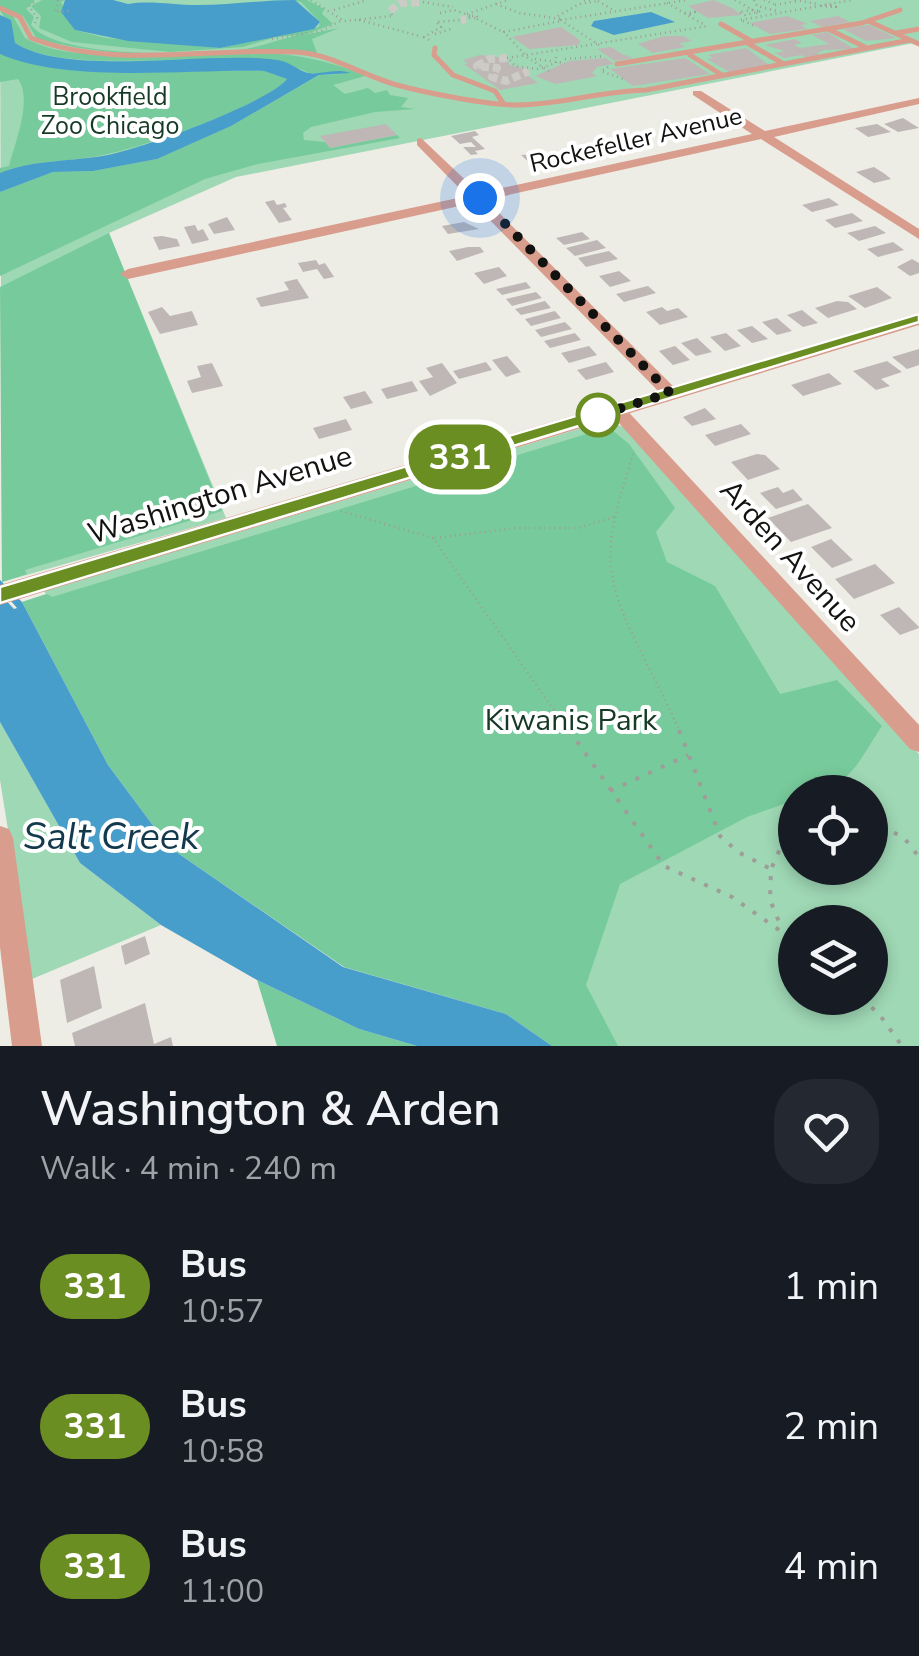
<!DOCTYPE html>
<meta charset="utf-8">
<style>
body{margin:0;font-family:"Nunito Sans",sans-serif;background:#242831;color:#f1f3f6;height:100vh;display:flex;flex-direction:column;font-size:38px;white-space:nowrap}
*{box-sizing:border-box;margin:0}
p{font-size:32px;color:#9ea1a6}
.icon{flex:none;width:55px;height:55px;fill:none;stroke:currentColor;stroke-width:2;stroke-linecap:round;stroke-linejoin:round}
.map{position:relative;height:1046px;overflow:hidden}
.panel{display:flex;flex-direction:column;background:#171b24;flex:1}
.panel>*{flex:none}
.badge{padding:0 20px;border-radius:32px;font-size:35px;line-height:65px}
.buttons{position:absolute;left:778px;top:775px;display:grid;gap:20px}
.buttons a{display:grid;place-items:center;width:110px;height:110px;border-radius:50%;background:#171b24;box-shadow:0 5px 15px #0003;font-size:50px}
.you{position:absolute;width:50px;height:50px;margin:-25px;border:8px solid #fff;border-radius:50%;background:#1a73e8;box-shadow:0 0 0 15px #1a73e833}
.map>.badge{position:absolute;translate:-50% -50%;box-shadow:0 0 0 5px #fff}
.round{display:grid;place-items:center;flex:none;width:105px;height:105px;border-radius:40px;background:#242831}
.overview{display:flex;align-items:center;justify-content:space-between;height:170px;padding:0 40px}
h1{font-size:48px;font-weight:600;line-height:75px}
ul{padding:0;list-style:none}
li{display:flex;align-items:center;gap:30px;height:140px;padding:0 40px}
li div{flex:1}
li b{display:block;font-size:38px}
li em{font-style:normal}
li .badge{min-width:110px;font-weight:700;text-align:center}
.map>svg:first-child{display:block}
.green{fill:#9fd8b5;fill-rule:evenodd}
.forest{fill:#77ca9b}
.water{fill:#489ecb}
.building{fill:#bfb7b6}
.lines{fill:none;stroke-linecap:round;stroke-linejoin:round}
.pedestrian-tunnel{stroke:#cccbc5;stroke-width:8;stroke-dasharray:8 4;stroke-linecap:butt}
.path-far1{stroke:#9e9d98;stroke-width:2.5;stroke-dasharray:1 4;stroke-linecap:butt}
.path{stroke:#9e9d98;stroke-width:4;stroke-dasharray:4 10;stroke-linecap:butt}
.service{stroke:#d89d8c;stroke-width:5}
.minor{fill:#d89d8c;fill-rule:evenodd}
.tertiary{fill:#d89d8c;fill-rule:evenodd}
.line{fill:#6b8e23;stroke:#fff;stroke-width:2.5}
.walk{stroke:#121210;stroke-width:10;stroke-dasharray:0 18}
.stop-dot{fill:#fff;stroke:#6b8e23;stroke-width:5}
.labels{text-anchor:middle;dominant-baseline:central;stroke-width:8;stroke-linejoin:round;paint-order:stroke}
.far-park-label{font-size:25px;fill:#163a26;stroke:#fff}
.far-street-label{font-size:25px;fill:#121210;stroke:#fff}
.street-label{font-size:30px;fill:#121210;stroke:#fff}
.park-label{font-size:30px;fill:#163a26;stroke:#fff}
.near-water-label{font-size:38px;font-style:italic;fill:#13394d;stroke:#fff}
</style>
<div class="map">
<svg width="919" height="1046" viewBox="0 0 919 1046">
<rect width="100%" height="100%" fill="#edece5"/>
<path class="green" d="M0,0h919v42l-683,135 -127,56 117,285 -224,64z
M613,423l13,5 293,326v292h-367l-530,-444 24,-8 -2,-3 551,-167zM795,792h75v76h-75zM795,922h75v76h-75z
M0,722l80,141 81,62 -129,54 -32,-199z"/>
<path class="forest" d="M0,0h35l-9,9 8,8 -3,8c27,34 164,30 207,25 20,-2 42,-11 61,-15l-23,2 -33,10 -73,5 -98,-10 -33,-14 2,-12 -10,-10 11,-6h23l-4,2 14,28 31,8 114,10 99,-21 1,-5 -19,-20 -9,-2h15l17,9 -2,5 11,10 -29,11 35,-7 -27,11 5,14c-92,1 -190,10 -280,-14l-14,-23 -23,-9z
M0,10l13,6 12,22c34,19 75,16 113,16 77,-1 155,-11 227,22l-32,9 12,9 23,-6 7,5 12,-3 3,5 18,3 -7,9 14,2 -40,3 -64,15 -8,6 1,7 21,2 5,6 67,-13 3,3 -142,26 -53,15 -205,97v-84l53,-20 40,-1 64,-12 74,-33 89,-51 27,-1 -38,-1 -11,-5c-28,-3 -57,-9 -86,-9 -48,-1 -165,12 -201,-19l2,-8z
M0,54l71,15 193,2 23,8c-24,28 -156,73 -195,78 -32,5 -61,4 -92,16v-5l9,-2c6,-23 24,-67 9,-87l-18,3z
M109,233l113,278 -197,59 2,4 -25,8 -2,-295z
M612,430l17,14 46,64 -19,24 11,30 48,24 65,108 57,-14 45,46c-27,40 -32,66 -87,66v8l-48,17 -127,67 -34,101 32,61h-66l-46,-32 -162,-47 -175,-120 -61,-82 -86,-163 25,-8 5,3 541,-165z
M257,980l102,49 58,17h-140z"/>
<path class="water" d="M65,0h48l15,4c23,-4 44,1 70,1 32,0 64,-5 97,-5l25,22 -6,7 -94,19 -92,-7 -53,-11 -14,-18z
M651,12l24,10 -61,13 -23,-9 3,-5z
M0,15l11,5 4,23c54,35 195,7 262,17 11,1 18,8 28,12 11,5 29,-5 45,1l-31,2 -88,51 -74,33 -64,12 -40,1 -53,20v-19c35,-14 71,-11 108,-18 35,-7 158,-51 179,-76l-23,-8c-76,-2 -196,13 -264,-17z
M0,580l22,22 86,163 61,82 174,120 163,47 46,32h-135l-58,-17 -102,-49 -96,-55 -81,-62 -80,-141v-128l14,15 3,-1 -17,-20z"/>
<path class="building" d="M714,0l20,9 7,6 -33,3 -20,-12z
M787,16l21,8 -7,1 6,4 -37,5 -20,-11z
M838,16l12,6 -28,5 -12,-6z
M869,25l27,13 -30,3 -23,-12z
M561,27l20,14 -3,4 -49,4 -17,-12z
M827,32l27,17 -30,1 -7,3 4,2 -14,3 -6,-3 -17,3 -9,-5 10,-2 -21,-6 31,-6 7,4 -8,2 6,3 29,-4 -17,-9z
M664,36h19l9,5 -13,2 6,4 -32,6 -15,-9z
M611,47l11,7 11,4 -18,3 -18,-12z
M746,48l23,17 -38,8 -24,-14 6,-1 -5,-3z
M480,55l26,3 4,7 19,5 -2,5 11,8 -38,7 -36,-26h4l-5,-4z
M606,58l8,6 -17,3 -5,6 5,3 -41,8 -21,-8 34,-15z
M685,58l25,16 -77,12 -23,-17z
M903,118l16,10 -21,4 -14,-8z
M386,124l11,11 -67,13 -10,-12z
M877,124l14,8 -23,5 -13,-9z
M475,131l4,4 -7,2 13,12 -10,2 3,3 -7,1 -8,-8h13l-5,-5 -11,2 -9,-8z
M537,154h8l7,7 -18,6 -13,-12z
M874,167l11,7 6,5 -17,4 -18,-11z
M829,198l10,7 -27,7 -10,-7z
M274,200l3,5 8,-2 2,4 -4,1 9,12 -13,3 -14,-21z
M852,213l11,8 -28,7 -10,-8z
M227,217l8,13 -21,4 -6,-10z
M464,222l15,7 -31,5 -6,-8z
M195,225l3,6 5,-2 6,11 -17,4 -8,-17z
M875,226l11,7 -27,8 -12,-8z
M582,232l8,7 -26,6 -8,-7z
M162,236l15,3 3,7 -21,4 -6,-13z
M597,240l9,8 -31,8 -9,-8z
M893,242l11,8 -26,7 -11,-8z
M468,247h12l4,5 -27,9 -8,-10z
M609,251l9,8 -32,8 -8,-9z
M912,259l7,4v10l-9,3 -13,-9z
M316,260l3,5 6,-2 9,14 -10,2 -7,-10 -14,3 -5,-9z
M499,267l8,9 -23,8 -10,-11z
M619,271l12,10 -21,6 -11,-11z
M297,279l12,19 -48,9 -5,-9 33,-8 -5,-8z
M526,282l5,6 -29,7 -6,-6z
M648,286l8,7 -32,9 -8,-8z
M877,287l15,11 -27,10 -17,-12z
M536,292l6,6 -30,8 -6,-7z
M545,301l6,7 -30,7 -6,-6z
M837,301l11,1 9,7 -29,9 -13,-10z
M162,307l8,9 22,-5 6,14 -38,9 -12,-22z
M662,307l5,4 11,-3 10,9 -28,8 -14,-13z
M802,310l16,13 -15,4 -16,-12z
M555,311l6,7 -30,8 -6,-7z
M777,318l15,13 -15,4 -15,-13z
M565,322l7,7 -31,8 -6,-7z
M752,326l16,13 -16,4 -15,-13z
M575,333l6,7 -31,8 -6,-7z
M726,333l15,13 -16,5 -15,-14z
M697,338l15,14 -16,4 -15,-13z
M589,346l8,9 -28,8 -8,-10z
M675,346l15,14 -17,5 -14,-14z
M919,349v16l-12,4 -15,-12z
M507,356l14,16 -15,5 -14,-17z
M887,361l15,11 -21,7 9,7 -14,4 -23,-19z
M486,362l6,8 -33,9 -6,-8z
M606,362l8,10 -28,8 -9,-10z
M212,363l11,23 -31,7 -5,-12 14,-4 -4,-11z
M442,363l15,20 -27,13 -11,-15 14,-4 -7,-9z
M829,373l13,11 -39,12 -12,-11z
M412,381l6,10 -31,8 -6,-10z
M365,391l8,12 -22,6 -8,-12z
M705,408l11,11 -24,7 -9,-9z
M346,419l6,11 -33,9 -6,-11z
M741,424l10,10 -36,12 -10,-11z
M757,454l8,1 15,14 -32,11 -17,-18z
M778,487l5,6 10,-4 10,11 -27,9 -16,-16z
M808,504l24,24 -41,14 -23,-24z
M831,539l22,21 -21,8 -21,-21z
M875,564l20,19 -41,16 -19,-20z
M899,607l20,20v1l-19,7 -20,-20z
M145,936l5,18 -25,11 -4,-19z
M94,966l8,42 -35,15 -7,-43z
M145,1003l9,41 17,-7 2,9h-98l-3,-13z"/>
<g class="lines">
<path class="pedestrian-tunnel" d="M390,11l10,-8 23,-1
M461,20l5,-1
M507,58l-18,1 -12,7 20,2 -5,9 14,4 23,-10"/>
<path class="path-far1" d="M58,0l-3,12 15,-1
M311,0l33,21 49,-5 -3,-5
M584,0h9
M735,0l23,13
M754,0l3,6 20,5
M764,0l10,4
M795,0l23,4
M598,1l15,9
M423,2l30,5
M667,3l36,21
M496,4l23,9 41,6
M775,5l22,-4
M821,6l15,1 -10,-3
M334,10l33,-10
M752,10l9,1 -16,4 -6,-3z
M440,13l14,-3 17,6
M685,13l10,-1 -6,3
M467,14l41,-14
M472,16h5l1,2h-11z
M558,16l21,-12 19,-3
M477,19l26,13
M359,20l61,16
M741,20l111,-20
M743,21l12,5
M35,23l2,-5 -8,-12 8,-6
M435,34l16,-5
M272,39l49,-8 21,-11
M429,40l-5,-3 17,-10 -5,-5 25,-2
M599,45l-38,-25 126,-20
M507,58l201,-32
M535,59l30,4
M565,59l40,-3
M510,60l5,6 23,3 18,-6v-7
M608,67l-7,4 22,8
M549,71l-21,-13 -24,-26 57,-11
M633,454c-11,38 -28,81 -21,122 8,47 49,109 68,157
M341,511l92,27 137,195
M435,538l81,-10h62l36,-11"/>
<path class="path" d="M569,730l95,136 68,31 63,44
M679,730l41,106 18,16 33,17 -1,31 12,29
M610,791l78,-36
M870,818l35,21 14,18
M772,867l12,-27 11,-9
M861,998l18,16 23,32"/>
<path class="service" d="M0,8l20,9 11,21c82,32 179,9 265,14 36,2 67,24 101,33 29,8 91,20 120,20 40,0 85,-14 129,-15l264,-50
M868,21l51,23
M721,24l32,18
M828,29l37,18
M896,33l23,-4
M749,44l33,19
M435,48l-1,7 19,20 42,16 8,12
M690,55l32,20
M617,64l245,-41 38,-13"/>
<path class="minor" d="M693,91h8l64,40 154,-33v6l-145,33 145,92v10l-158,-100 -275,61 190,189 3,4 -3,4h-12l-191,-194 -345,76 -8,-5 8,-5 339,-73 -50,-51v-6l4,-1 58,55 273,-59 -59,-39z
M616,403l6,2 297,320v27l-9,-3 -300,-336 -3,-4z
M0,826l9,3 4,9 29,208h-30l-12,-99z"/>
<path class="tertiary" d="M919,313v12l-919,280v-20z"/>
</g>
<path class="line" d="M919,314v8l-919,281v-16z"/>
<g class="lines">
<path class="walk" d="M480,198l190,195 -75,23 3,-1"/>
</g>
<circle class="stop-dot" cx="598" cy="415" r="20"/>
<g class="labels">
<g class="far-park-label">
<text x="110" y="97">Brookfield<tspan x="110" dy="29">Zoo Chicago</tspan></text>
</g>
<g class="far-street-label">
<text transform="translate(636 140) rotate(-13)">Rockefeller Avenue</text>
</g>
<g class="street-label">
<text transform="translate(220 495) rotate(-17)">Washington Avenue</text>
<text transform="translate(790 556) rotate(48)">Arden Avenue</text>
</g>
<g class="park-label">
<text x="571" y="720">Kiwanis Park</text>
</g>
<g class="near-water-label">
<text x="111" y="836">Salt Creek</text>
</g>
</g>
</svg>
<div class="buttons">
<a><svg class="icon" aria-label="locate" viewBox="0 0 24 24"><circle cx="12" cy="12" r="6"/><path d="M12 2v4M12 18v4M2 12h4M18 12h4"/></svg></a>
<a><svg class="icon" aria-label="layers" viewBox="0 0 24 24"><path d="M12 4l9 5-9 5-9-5zM3 14l9 5 9-5"/></svg></a>
</div>
<div class="you" style="left:480px;top:198px"></div>
<b class="badge" style="left:460px;top:457px;background:#6b8e23;color:#fff">331</b>
</div>
<section class="panel">
<div class="overview"><div><h1>Washington &amp; Arden</h1><p>Walk · 4 min · 240 m</p></div><a class="round"><svg class="icon" aria-label="heart" viewBox="0 0 24 24"><path d="M12 20l-8-8c-3-5 5-10 8-4 3-6 11-1 8 4z"/></svg></a></div>
<ul>
<li><span class="badge" style="background:#6b8e23;color:#fff">331</span><div><b>Bus</b><p>10:57</p></div><em>1 min</em></li>
<li><span class="badge" style="background:#6b8e23;color:#fff">331</span><div><b>Bus</b><p>10:58</p></div><em>2 min</em></li>
<li><span class="badge" style="background:#6b8e23;color:#fff">331</span><div><b>Bus</b><p>11:00</p></div><em>4 min</em></li>
</ul>
</section>
